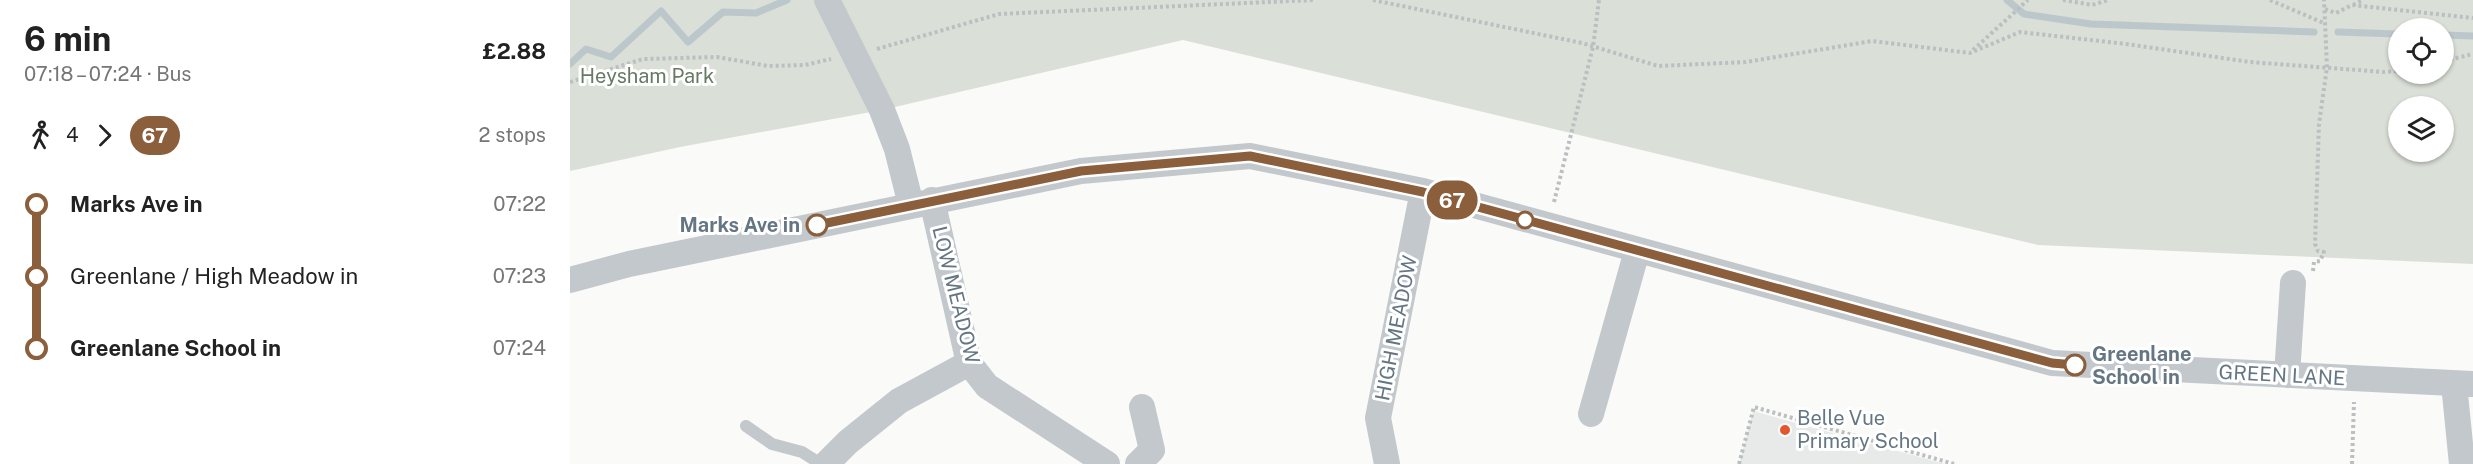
<!DOCTYPE html>
<meta charset="utf-8">
<style>
body{margin:0;font-family:"Public Sans",sans-serif;background:#f6f6f6;color:#222;height:100vh;display:flex;flex-direction:column;font-size:22px;white-space:nowrap}
*{box-sizing:border-box;margin:0}
p{font-size:20px;color:#767676}
.icon{flex:none;width:33px;height:33px;fill:none;stroke:currentColor;stroke-width:2;stroke-linecap:round;stroke-linejoin:round}
.map{position:relative;flex:1;overflow:hidden}
.drawer{display:flex;flex-direction:column;background:#fff;width:570px}
.drawer>*{flex:none}
.badge{padding:0 12px;border-radius:20px;font-size:21px;line-height:39px}
.fabs{position:absolute;left:1818px;top:18px;display:grid;gap:12px}
.fabs a{display:grid;place-items:center;width:66px;height:66px;border-radius:50%;background:#fff;box-shadow:0 2px 4px #0004;font-size:30px}
.map>.badge{position:absolute;translate:-50% -50%;box-shadow:0 0 0 3px #fff}
.legs{display:flex;align-items:center;gap:9px;height:66px;padding:0 24px;font-size:20px}
.legs p{margin-inline-start:auto}
.summary{display:flex;align-items:center;justify-content:space-between;height:102px;padding:0 24px}
h1{font-size:33px;font-weight:700;line-height:45px}
ul{padding:0 24px;list-style:none}
li{display:flex;align-items:center;gap:21px;height:72px;font-size:22px}
li i{display:grid;place-items:center;width:9px;height:100%;margin:0 8px;background:currentColor}
li i::after{content:'';width:15px;height:15px;margin:-8px;border:4px solid;border-radius:50%;background:#fff}
li p{margin-inline-start:auto}
li:first-child i{background:linear-gradient(#0000 50%,currentColor 0)}
li:last-child i{background:linear-gradient(currentColor 50%,#0000 0)}
main{display:flex;flex:1;min-height:0}
.map>svg:first-child{display:block}
.built{fill:#e8e9e9}
.green{fill:#dadfd7;fill-rule:evenodd}
.lines{fill:none;stroke-linecap:round;stroke-linejoin:round}
.stream{stroke:#bbc7cb;stroke-width:7}
.path{stroke:#bbbfc2;stroke-width:4;stroke-dasharray:3 3;stroke-linecap:butt}
.service{stroke:#c3c8cc;stroke-width:12}
.minor{stroke:#c3c8cc;stroke-width:26}
.line-1-casing{stroke:#fff;stroke-width:14}
.line-1{stroke:#8b5e3c;stroke-width:9}
.stop-1-dot{fill:#fff;stroke:#8b5e3c;stroke-width:3}
.poi-dot{fill:#e4572e;stroke:#fff;stroke-width:2}
.labels{text-anchor:middle;dominant-baseline:central;stroke-width:6;stroke-linejoin:round;paint-order:stroke}
.park-label{font-size:20px;fill:#687a64;stroke:#fff}
.stop-label{font-size:20px;font-weight:bold;fill:#657683;stroke:#fff;text-anchor:end}
.street-label{font-size:20px;fill:#657683;stroke:#fff}
.poi-label{font-size:20px;fill:#657683;stroke:#fff;text-anchor:start}
</style>
<main>
<section class="drawer">
<div class="summary"><div><h1>6 min</h1><p>07:18 – 07:24 · Bus</p></div><b>£2.88</b></div>
<div class="legs"><svg class="icon" aria-label="walk" viewBox="0 0 24 24"><circle cx="13" cy="4" r="2"/><path d="M13 8l-2 6 4 7M11 14l-3 7M7 12l3-4h3l4 4"/></svg>4<svg class="icon" aria-label="forward" viewBox="0 0 24 24"><path d="M9 5l7 7-7 7"/></svg><b class="badge" style="background:#8b5e3c;color:#fff">67</b><p>2 stops</p></div>
<ul>
<li><i style="color:#8b5e3c"></i><b>Marks Ave in</b><p>07:22</p></li>
<li><i style="color:#8b5e3c"></i><span>Greenlane / High Meadow in</span><p>07:23</p></li>
<li><i style="color:#8b5e3c"></i><b>Greenlane School in</b><p>07:24</p></li>
</ul>
</section>
<div class="map">
<svg width="1903" height="464" viewBox="0 0 1903 464">
<rect width="100%" height="100%" fill="#fafaf8"/>
<path class="built" d="M1183,411l192,53h-206z"/>
<path class="green" d="M0,0h1903v264l-435,-19 -855,-205 -301,70 -202,37 -110,24zM1828,28h46v46h-46zM1828,106h46v46h-46z"/>
<g class="lines">
<path class="stream" d="M1437,0l17,14 67,10 223,8
M1768,32l60,2
M1874,35l29,1
M0,64l16,-15 25,8 50,-46 27,31 35,-30 33,1 31,-13"/>
<path class="path" d="M803,0l209,43 76,23 88,-4 126,-21 98,12 50,-21 106,12 124,18 134,10 14,-1
M1493,0l29,5 16,-5
M1700,0l56,24
M1783,5l10,-5
M1755,9l11,4 16,-8 121,13
M307,49l122,-35 315,-14
M1403,50l55,-50
M1874,61l29,-7
M0,82l73,-23 74,-2 51,9 37,-1 26,-6
M984,202l39,-155 6,-47
M1743,271l1,-9 6,-1 4,-9 -6,-1 -3,-7 4,-120 8,-57 -3,-67
M1169,464l15,-57 200,57
M1782,464l2,-62"/>
<path class="service" d="M176,426l26,18 30,8 19,12"/>
<path class="minor" d="M257,0l55,110 15,39 14,56
M362,200l37,163 18,23 120,78
M0,280l59,-16 452,-93 169,-15 173,35 629,172 421,21
M1717,375l6,-92
M1884,384l8,80
M1021,414l46,-163
M256,464l22,-22 51,-41 70,-38
M568,464l14,-14 -10,-43
M817,464l-9,-46 45,-227"/>
</g>
<g class="lines">
<g class="line-1-casing">
<path id="line-1" d="M247,225l264,-54 169,-15 173,36 629,171 23,2"/>
</g>
<use href="#line-1" class="line-1"/>
</g>
<g class="stop-1-dot">
<circle cx="955" cy="220" r="8"/>
<circle cx="247" cy="225" r="10"/>
<circle cx="1505" cy="365" r="10"/>
</g>
<circle class="poi-dot" cx="1215" cy="430" r="6"/>
<g class="labels">
<g class="park-label">
<text x="77" y="76">Heysham Park</text>
</g>
<g class="stop-label">
<text x="230" y="225">Marks Ave in</text>
<text x="1522" y="354" text-anchor="start">Greenlane<tspan x="1522" dy="23">School in</tspan></text>
</g>
<g class="street-label">
<text transform="translate(386 295) rotate(76)">LOW MEADOW</text>
<text transform="translate(826 328) rotate(-79)">HIGH MEADOW</text>
<text transform="translate(1712 375) rotate(3)">GREEN LANE</text>
</g>
<g class="poi-label">
<text x="1227" y="418">Belle Vue<tspan x="1227" dy="23">Primary School</tspan></text>
</g>
</g>
</svg>
<div class="fabs">
<a><svg class="icon" aria-label="locate" viewBox="0 0 24 24"><circle cx="12" cy="12" r="6"/><path d="M12 2v4M12 18v4M2 12h4M18 12h4"/></svg></a>
<a><svg class="icon" aria-label="layers" viewBox="0 0 24 24"><path d="M12 4l9 5-9 5-9-5zM3 14l9 5 9-5"/></svg></a>
</div>
<b class="badge" style="left:882px;top:200px;background:#8b5e3c;color:#fff">67</b>
</div>
</main>
